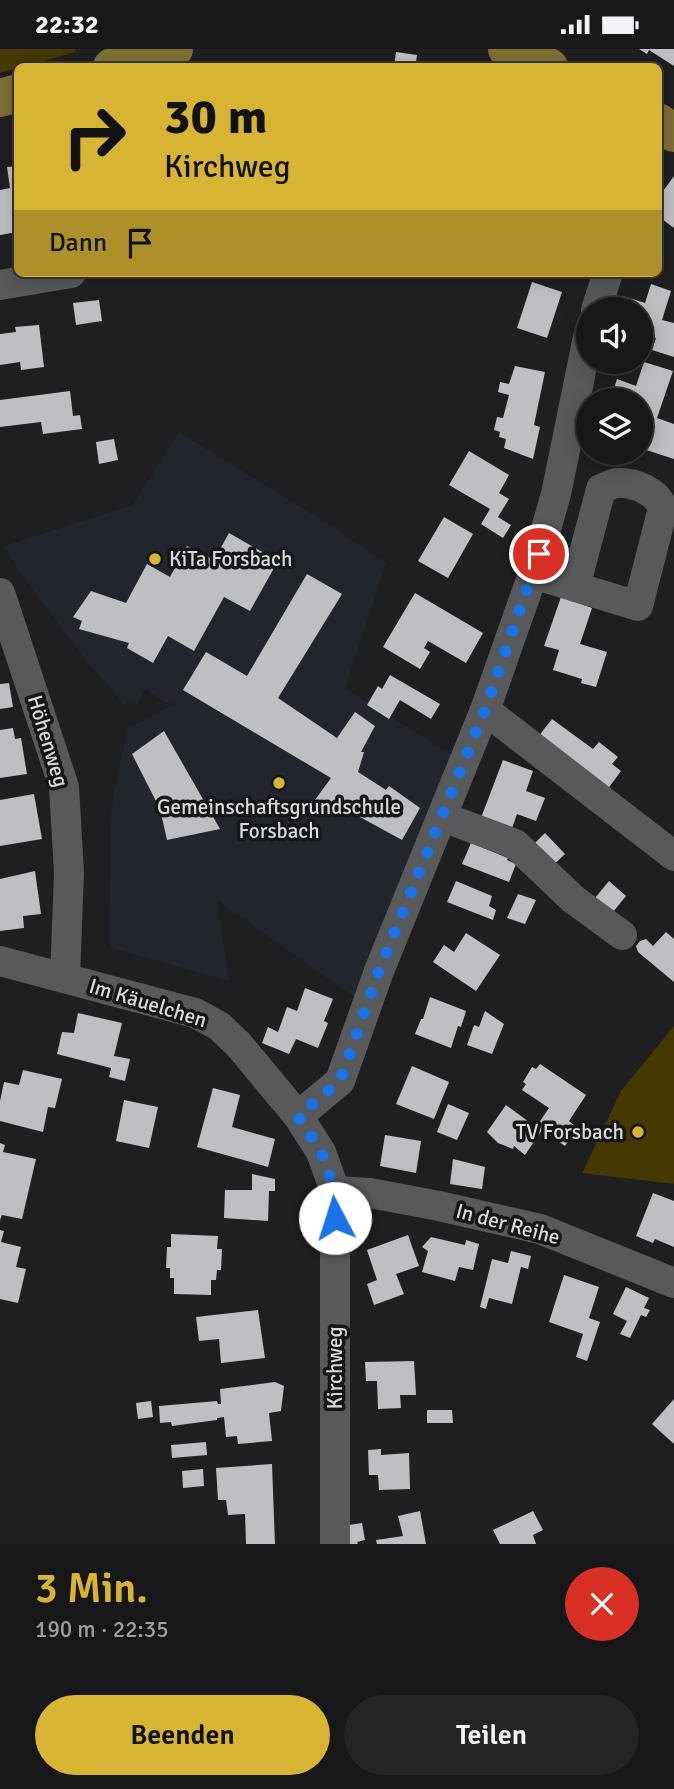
<!DOCTYPE html>
<html lang="de">
<meta charset="utf-8">
<style>
:root{--surface:#171719;--page:#242426;--text:#f1f3f6;--muted:#9e9fa2;--line:#363638;--accent:#d8b434}
body{margin:0;font-family:Signika,sans-serif;background:var(--page);color:var(--text);height:100vh;display:flex;flex-direction:column;font-size:26px;white-space:nowrap}
*{box-sizing:border-box;margin:0}
p{font-size:23px;color:var(--muted)}
.icon{flex:none;width:38px;height:38px;fill:none;stroke:currentColor;stroke-width:2;stroke-linecap:round;stroke-linejoin:round}
.map{position:relative;height:1495px;overflow:hidden}
.sheet{display:flex;flex-direction:column;background:var(--surface);flex:1}
.sheet>*{flex:none}
.banner{position:absolute;left:14px;top:14px;width:648px;height:214px;border-radius:10px;box-shadow:0 4px 18px #0003,0 0 0 2px var(--line);background:#d8b434;color:#111;overflow:hidden}
.tools{position:absolute;left:576px;top:248px;display:grid;gap:14px}
.tools a{display:grid;place-items:center;width:77px;height:77px;border-radius:50%;background:var(--surface);box-shadow:0 4px 18px #0003,0 0 0 2px var(--line);font-size:35px}
.pin{position:absolute;display:grid;place-items:center;width:60px;height:60px;color:#fff;margin:-30px;border:4px solid #fff;border-radius:50%;box-shadow:0 2px 7px #0007}
.me{position:absolute;width:77px;margin:-38px;rotate:355deg;stroke-linejoin:round;filter:drop-shadow(0 0 5px #0008)}
.turn{display:flex;align-items:center;gap:24px;height:147px;padding:0 35px;font-size:32px}
.turn .icon{width:91px;height:91px;stroke-width:2.5}
.turn b{display:block;font-size:49px;line-height:60px}
.then{display:flex;align-items:center;height:66px;padding:0 35px;background:#0003;gap:14px;font-size:26px}
.round{display:grid;place-items:center;flex:none;width:74px;height:74px;border-radius:37px;background:var(--page)}
.head{display:flex;align-items:center;justify-content:space-between;height:119px;padding:0 35px}
h1{font-size:42px;font-weight:600;line-height:52px;color:var(--accent)}
.cta{display:flex;gap:14px;margin-top:auto;padding:14px 35px}
.cta a{flex:1;height:80px;border-radius:42px;background:var(--accent);color:#111;font-size:28px;font-weight:600;line-height:80px;text-align:center}
.cta a+a{background:var(--page);color:var(--text)}
.status{display:flex;justify-content:space-between;align-items:center;height:49px;padding:0 35px;background:var(--surface);direction:ltr}
.status svg{height:19px;fill:currentColor}
.map>svg:first-child{display:block}
</style>
<div class="status"><b>22:32</b><svg viewBox="0 0 49 12"><path d="M0 12V9h3v3zM5 12V6h3v6zM10 12V3h3v9zM15 12V0h3v12zM26 1h20v11H26zM47 4h2v5h-2z"/></svg></div>
<div class="map">
<svg width="674" height="1495" viewBox="0 0 674 1495">
<rect width="100%" height="100%" fill="#1f1f21"/>
<polygon fill="#23252d" points="179,383 322,471 386,514 345,639 453,707 360,952 217,851 229,932 109,898 111,761 127,680 174,655 166,654 146,640 137,654 124,656 81,605 19,522 4,497 133,456"/>
<g fill="#463801">
<polygon points="0,0 75,0 76,3 0,24"/>
<polygon points="674,977 674,1135 582,1124 621,1042"/>
</g>
<g fill="#bebfc2">
<polygon points="639,0 674,0 674,17 649,1 647,5"/>
<polygon points="396,3 417,6 416,13 436,18 394,18"/>
<polygon points="18,117 18,183 0,186 0,141 10,139 7,118"/>
<polygon points="674,127 674,179 658,167 658,149"/>
<polygon points="532,233 562,243 547,289 517,279"/>
<polygon points="651,235 671,242 662,271 674,274 674,308 652,301 656,289 640,285 640,261 619,261 623,247 645,254"/>
<polygon points="99,251 102,272 76,276 73,254"/>
<polygon points="39,276 44,318 21,321 20,313 0,316 0,285 16,283 15,278"/>
<polygon points="644,313 673,322 657,369 674,375 674,410 640,399 640,352 616,352 611,349 617,330 636,337"/>
<polygon points="515,317 545,323 534,376 540,378 533,410 504,399 506,390 499,388 500,383 494,381 497,368 503,369 509,346 498,343 500,333 509,335"/>
<polygon points="70,342 73,367 80,366 82,380 43,385 41,373 0,378 0,351"/>
<polygon points="114,390 118,411 99,415 96,393"/>
<polygon points="469,402 509,426 499,444 509,450 498,468 511,476 503,489 481,475 490,460 449,436"/>
<polygon points="444,468 473,485 448,529 418,512"/>
<polygon points="229,484 278,512 250,562 224,548 194,602 168,587 153,614 127,599 129,594 79,580 82,572 73,568 91,542 126,554 147,515 170,528 187,497 214,511"/>
<polygon points="307,525 342,545 278,649 337,689 355,663 375,677 361,703 364,703 358,723 386,741 389,737 420,759 402,791 338,756 333,764 315,751 331,729 183,641 206,603 247,627"/>
<polygon points="415,544 483,584 466,614 428,592 424,599 430,603 420,620 383,598"/>
<polygon points="561,548 592,559 580,595 607,603 596,638 581,634 582,630 553,621 559,601 544,597"/>
<polygon points="390,626 440,655 431,670 400,651 389,670 367,656 378,637 382,640"/>
<polygon points="9,634 13,658 0,660 0,635"/>
<polygon points="552,670 593,700 599,693 618,708 612,715 621,722 604,745 534,693"/>
<polygon points="13,679 15,690 21,689 27,725 0,729 0,681"/>
<polygon points="164,682 220,780 167,791 160,760 132,705"/>
<polygon points="503,711 533,722 526,742 545,749 536,772 517,765 510,785 479,774"/>
<polygon points="34,745 42,790 0,797 0,751"/>
<polygon points="545,784 565,805 549,820 529,800"/>
<polygon points="471,794 508,809 507,811 516,815 509,833 462,815"/>
<polygon points="35,822 41,865 23,867 24,879 0,882 0,830"/>
<polygon points="456,832 492,847 489,857 496,861 493,871 447,853"/>
<polygon points="609,832 626,847 613,863 595,849"/>
<polygon points="518,845 536,851 525,875 507,869"/>
<polygon points="666,883 674,890 674,933 638,903 636,897 640,892 646,890 653,897"/>
<polygon points="466,884 500,906 476,942 433,913 444,896 454,903"/>
<polygon points="305,939 333,950 324,972 328,974 318,999 296,990 289,1005 262,994 268,978 278,983 287,958 297,962"/>
<polygon points="430,948 466,962 461,978 458,977 451,999 415,985 421,970 423,970"/>
<polygon points="485,962 504,975 492,1005 467,996 474,976 479,978"/>
<polygon points="78,964 122,974 114,1007 130,1010 125,1032 109,1028 111,1019 57,1005 62,983 74,984"/>
<polygon points="540,1015 586,1046 569,1072 577,1079 565,1097 542,1081 525,1106 514,1097 513,1100 498,1094 487,1083 506,1056 536,1078 549,1059 522,1041 526,1035 523,1033 532,1018 536,1020"/>
<polygon points="412,1017 449,1033 434,1070 396,1055"/>
<polygon points="23,1021 62,1030 55,1059 48,1058 43,1083 0,1072 0,1052 4,1033 19,1036"/>
<polygon points="213,1039 240,1046 232,1078 275,1090 268,1118 197,1098"/>
<polygon points="124,1051 158,1058 149,1099 116,1092"/>
<polygon points="448,1055 469,1064 457,1091 437,1083"/>
<polygon points="385,1086 421,1092 416,1124 380,1117"/>
<polygon points="0,1094 5,1096 3,1103 36,1110 22,1170 2,1166 0,1171"/>
<polygon points="453,1110 485,1118 482,1140 450,1135"/>
<polygon points="252,1125 275,1130 275,1142 269,1142 268,1172 224,1169 225,1141 252,1141"/>
<polygon points="653,1144 674,1152 674,1198 655,1190 653,1194 636,1187"/>
<polygon points="0,1181 4,1182 1,1193 21,1198 16,1218 26,1220 18,1254 0,1250"/>
<polygon points="171,1185 218,1187 217,1200 222,1200 221,1221 217,1221 216,1231 211,1231 211,1246 174,1245 174,1229 170,1229 170,1219 166,1219 167,1198 171,1198"/>
<polygon points="408,1186 419,1217 396,1225 404,1245 374,1256 367,1235 377,1231 367,1201"/>
<polygon points="431,1188 465,1196 466,1191 479,1195 473,1221 459,1218 455,1232 422,1223 428,1202 422,1198"/>
<polygon points="511,1202 531,1207 528,1220 521,1218 512,1255 489,1249 486,1260 480,1258 492,1210 508,1214"/>
<polygon points="564,1226 599,1238 589,1269 600,1273 587,1312 576,1308 583,1285 549,1273"/>
<polygon points="626,1238 649,1249 644,1259 650,1261 646,1268 641,1266 630,1289 620,1285 627,1272 613,1265"/>
<polygon points="258,1261 265,1309 221,1314 219,1290 199,1292 196,1268"/>
<polygon points="414,1312 416,1346 400,1346 401,1359 378,1360 377,1332 366,1332 365,1313"/>
<polygon points="275,1333 284,1337 281,1362 269,1364 272,1392 238,1395 237,1387 226,1388 224,1368 217,1369 217,1371 172,1377 171,1373 160,1374 159,1357 217,1352 218,1355 221,1355 220,1340"/>
<polygon points="674,1350 674,1395 652,1375"/>
<polygon points="151,1352 153,1368 138,1370 136,1354"/>
<polygon points="427,1361 452,1361 453,1374 427,1374"/>
<polygon points="206,1393 207,1406 172,1409 171,1396"/>
<polygon points="381,1400 381,1406 409,1404 410,1440 379,1441 378,1426 369,1426 368,1401"/>
<polygon points="272,1415 275,1495 246,1495 245,1465 228,1466 226,1451 218,1451 216,1419"/>
<polygon points="203,1420 204,1437 183,1439 182,1422"/>
<polygon points="420,1462 426,1495 377,1495 376,1491 403,1487 398,1467"/>
<polygon points="533,1462 543,1481 533,1486 536,1495 500,1495 493,1481"/>
<polygon points="362,1474 365,1491 357,1493 358,1495 343,1495 343,1477"/>
</g>
<g fill="none" stroke-linecap="round" stroke-linejoin="round">
<g stroke="#58595b" stroke-width="30">
<polyline points="0,236 71,224"/>
<polyline points="596,261 608,224"/>
<path d="M 533,525 L 638,557 L 663,459 C 657,443 635,433 618,434 C 612,434 607,438 601,440 L 575,538"/>
<polyline points="0,544 64,738 69,824 65,929"/>
<polyline points="485,661 674,807"/>
<polyline points="443,768 515,795 573,850 622,886"/>
<polyline points="0,912 195,964 219,977 238,995 298,1067 321,1103 335,1142 335,1495"/>
<polyline points="298,1067 340,1032 379,922 485,661 533,525 556,445 588,288"/>
<polyline points="335,1142 370,1144 439,1157 540,1180 674,1234"/>
</g>
<g stroke="#7f6f34" stroke-width="38">
<polyline points="507,0 526,6 549,18"/>
<polyline points="112,18 174,0"/>
<polyline points="0,49 18,44"/>
<polyline points="658,73 674,84"/>
</g>
</g>
<g fill="none" stroke-linecap="round" stroke-linejoin="round">
<polyline stroke="#1a73e8" stroke-width="12" stroke-dasharray="0 21.6" points="335,1169 335,1142 321,1103 298,1067 340,1032 379,922 485,661 539,505"/>
</g>
<g fill="#d8b434" stroke="#151618" stroke-width="2.5">
<circle cx="155" cy="510" r="7"/>
<circle cx="279" cy="734" r="7"/>
<circle cx="638" cy="1083" r="7"/>
</g>
<g text-anchor="middle" stroke-width="7" stroke-linejoin="round" paint-order="stroke">
<g font-size="21" fill="#d9d9db" stroke="#151618" text-anchor="start">
<text x="169" y="517">KiTa Forsbach</text>
<text x="279" y="765" text-anchor="middle">Gemeinschaftsgrundschule<tspan x="279" dy="24">Forsbach</tspan></text>
<text x="624" y="1090" text-anchor="end">TV Forsbach</text>
</g>
<g font-size="21" fill="#d9d9db" stroke="#151618">
<text transform="translate(48 692) rotate(73)" y="7">Höhenweg</text>
<text transform="translate(148 954) rotate(17)" y="7">Im Käuelchen</text>
<text transform="translate(508 1175) rotate(15)" y="7">In der Reihe</text>
<text transform="translate(335 1319) rotate(-90)" y="7">Kirchweg</text>
</g>
</g>
</svg>
<div class="tools">
<a><svg class="icon" aria-label="sound" viewBox="0 0 24 24"><path d="M4 9h4l5-4v14l-5-4H4zM17 9q2 3 0 6"/></svg></a>
<a><svg class="icon" aria-label="layers" viewBox="0 0 24 24"><path d="M12 4l9 5-9 5-9-5zM3 14l9 5 9-5"/></svg></a>
</div>
<div class="pin" style="left:539px;top:505px;background:#d93025"><svg class="icon" aria-label="arrive" viewBox="0 0 24 24"><path d="M6 21V4h12l-3 4 3 4H6"/></svg></div>
<svg class="me" style="left:335px;top:1169px" viewBox="-20 -20 40 40"><circle r="19" fill="#fff"/><path d="M0-13L10 11 0 6-10 11z" fill="#1a73e8"/></svg>
<div class="banner">
<div class="turn"><svg class="icon" aria-label="right" viewBox="0 0 24 24"><path d="M7 20v-9h11M14 6l5 5-5 5"/></svg><div><b>30 m</b>Kirchweg</div></div>
<div class="then">Dann<svg class="icon" aria-label="arrive" viewBox="0 0 24 24"><path d="M6 21V4h12l-3 4 3 4H6"/></svg></div>
</div>
</div>
<section class="sheet">
<div class="head"><div><h1>3 Min.</h1><p>190 m · 22:35</p></div><a class="round" style="background:#d93025;color:#fff"><svg class="icon" aria-label="close" viewBox="0 0 24 24"><path d="M6 6l12 12M18 6L6 18"/></svg></a></div>
<div class="cta"><a>Beenden</a><a>Teilen</a></div>
</section>
